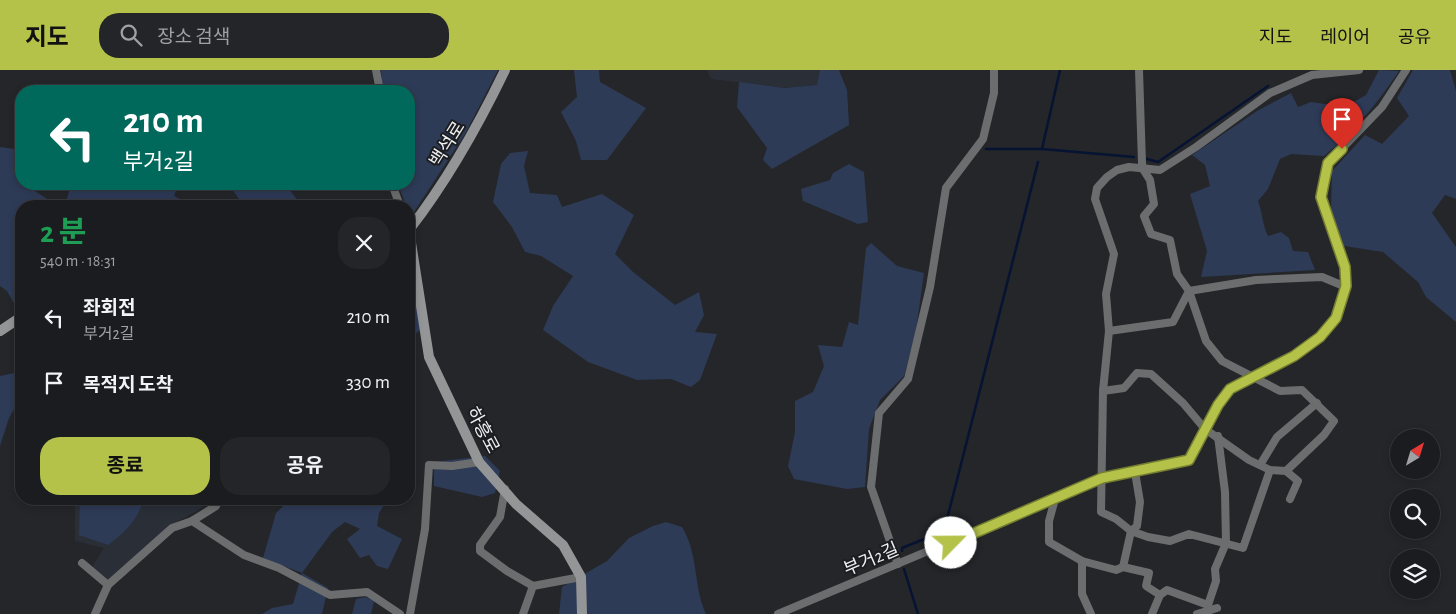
<!DOCTYPE html>
<html lang="ko">
<meta charset="utf-8">
<style>
:root{--surface:#1b1c1f;--page:#242528;--text:#f1f3f6;--muted:#a0a1a4;--line:#393a3d;--accent:#b4c24a}
body{margin:0;font-family:"Alegreya Sans","Noto Sans KR",sans-serif;background:var(--page);color:var(--text);height:100vh;display:flex;flex-direction:column;font-size:19px;white-space:nowrap}
*{box-sizing:border-box;margin:0}
p{font-size:16px;color:var(--muted)}
.icon{flex:none;width:28px;height:28px;fill:none;stroke:currentColor;stroke-width:2;stroke-linecap:round;stroke-linejoin:round}
.map{position:relative;flex:1;overflow:hidden}
.panel{position:absolute;left:15px;top:130px;width:400px;height:305px;display:flex;flex-direction:column;background:var(--surface);border-radius:20px;box-shadow:0 2px 8px #0003,0 0 0 1px var(--line)}
.panel>*{flex:none}
.guide{position:absolute;left:15px;top:15px;width:400px;height:105px;border-radius:20px;box-shadow:0 2px 8px #0003,0 0 0 1px var(--line);background:#00695c;color:#fff;overflow:hidden}
.needle{width:32px;rotate:38deg}
.buttons{position:absolute;left:1390px;top:359px;display:grid;gap:10px}
.buttons a{display:grid;place-items:center;width:50px;height:50px;border-radius:50%;background:var(--surface);box-shadow:0 2px 8px #0003,0 0 0 1px var(--line);font-size:25px}
.pin{position:absolute;display:grid;place-items:center;width:42px;height:42px;color:#fff;margin:-51px -21px;border-radius:50% 50% 50% 0;rotate:-45deg;box-shadow:0 0 5px #0007}
.pin .icon{rotate:45deg}
.me{position:absolute;width:55px;margin:-28px;rotate:67deg;stroke-linejoin:round;filter:drop-shadow(0 0 4px #0008)}
.turn{display:flex;align-items:center;gap:18px;height:105px;padding:0 25px;font-size:22px}
.turn .icon{width:65px;height:65px;stroke-width:2.5}
.turn b{display:block;font-size:35px;line-height:42px}
.round{display:grid;place-items:center;flex:none;width:52px;height:52px;border-radius:20px;background:var(--page)}
.headline{display:flex;align-items:center;justify-content:space-between;height:85px;padding:0 25px}
h1{font-size:30px;font-weight:700;line-height:38px;color:#1e9e55}
.primary-button{display:flex;gap:10px;margin-top:auto;padding:10px 25px}
.primary-button a{flex:1;height:58px;border-radius:20px;background:var(--accent);color:#111;font-size:20px;font-weight:700;line-height:58px;text-align:center}
.primary-button a+a{background:var(--page);color:var(--text)}
ul{padding:0;list-style:none}
li{display:flex;align-items:center;gap:15px;height:65px;padding:0 25px}
li div{flex:1}
li b{display:block;font-size:19px}
li em{font-style:normal}
header{display:flex;align-items:center;gap:30px;box-sizing:border-box;height:70px;padding:0 25px;background:var(--accent);color:#111}
header strong{font-size:24px}
nav{display:flex;gap:28px;margin-inline-start:auto;font-size:18px}
.search{width:350px;height:45px;background:var(--page);display:flex;align-items:center;gap:12px;box-sizing:border-box;padding:0 18px;border-radius:20px;color:var(--muted);font-size:19px}
.map>svg:first-child{display:block}
</style>
<header>
<strong>지도</strong>
<div class="search"><svg class="icon" aria-label="search" viewBox="0 0 24 24"><circle cx="10" cy="10" r="6"/><path d="M15 15l6 6"/></svg>장소 검색</div>
<nav><a>지도</a><a>레이어</a><a>공유</a></nav>
</header>
<div class="map">
<svg width="1456" height="544" viewBox="0 0 1456 544">
<rect width="100%" height="100%" fill="#242629"/>
<g fill="#2a2e37">
<polygon points="707,0 820,0 817,15 784,18 711,9"/>
<polygon points="24,429 212,429 197,441 176,452 109,510 92,497 104,478 75,471 75,431"/>
</g>
<g fill="#2e3b57">
<polygon points="381,0 498,0 465,64 410,148 409,136 406,136 398,114 409,114 409,21 383,21"/>
<polygon points="574,0 599,0 600,12 646,38 607,90 581,90 576,71 561,42 577,27"/>
<polygon points="820,0 839,0 847,20 849,55 772,99 763,90 767,78 737,37 739,12 784,18 817,15"/>
<path d="M 1379,0 L 1399,1 C 1378,33 1353,62 1324,86 L 1291,84 L 1280,89 L 1268,119 L 1258,131 C 1263,144 1262,154 1268,166 L 1281,162 L 1289,168 L 1293,181 L 1308,182 L 1315,200 L 1201,207 L 1207,181 L 1190,124 L 1210,116 L 1205,95 L 1192,85 L 1257,41 L 1291,23 L 1298,37 L 1311,32 L 1345,37 L 1366,25 Z"/>
<polygon points="1413,0 1450,0 1456,21 1456,129 1445,125 1432,143 1456,177 1456,252 1426,227 1418,212 1383,182 1344,176 1331,140 1332,101 1365,65 1382,74 1409,46 1397,28"/>
<polygon points="0,77 21,80 21,114 30,114 33,120 46,128 46,136 21,136 21,238 18,240 7,221 0,216"/>
<polygon points="528,81 524,96 530,123 557,125 562,137 602,124 634,145 615,184 633,202 675,235 699,222 704,245 695,262 717,264 700,310 691,317 671,309 637,310 588,292 543,260 553,236 573,206 541,186 525,182 512,157 493,132 501,94 510,83"/>
<polygon points="849,94 864,102 868,152 858,154 803,131 801,119 830,110 833,103"/>
<polygon points="71,114 174,114 178,115 174,126 193,136 65,136"/>
<polygon points="231,114 290,114 289,119 298,131 296,135 298,136 244,136 229,115"/>
<polygon points="871,173 897,196 924,203 916,260 904,306 880,330 869,359 865,417 847,419 794,409 788,396 795,362 795,331 813,322 824,296 818,275 842,277 849,252 858,255 866,178"/>
<polygon points="409,193 420,260 409,270"/>
<polygon points="19,302 21,327 9,348 0,376 0,306"/>
<polygon points="485,386 500,401 495,423 482,427 434,416 434,392"/>
<path d="M 80,429 L 144,429 C 137,451 126,461 108,475 L 79,465 Z"/>
<polygon points="291,429 388,429 379,443 377,456 402,469 388,499 377,496 369,485 360,488 347,469 360,459 345,452 332,462 302,503 328,518 322,544 262,544 272,538 293,534 302,503 263,488 276,443"/>
<path d="M 666,452 L 682,457 C 699,485 693,516 706,544 L 559,544 L 562,517 L 607,491 L 629,468 L 653,456 Z"/>
<polygon points="366,527 374,531 371,544 352,544 356,529"/>
</g>
<g fill="none" stroke-linecap="round" stroke-linejoin="round">
<g stroke="#071333" stroke-width="2.5">
<polyline points="986,79 1042,79 1134,87"/>
<polyline points="1042,79 1060,0"/>
<polyline points="1147,89 1158,92 1268,16"/>
<polyline points="902,481 902,478 944,461 1038,92"/>
<polyline points="904,499 918,544"/>
</g>
<g stroke="#6c6d6e" stroke-width="8">
<polyline points="376,0 380,21"/>
<polyline points="392,114 400,136"/>
<polyline points="1109,261 1173,252 1189,221 1177,204 1170,170 1151,164 1144,146 1154,134 1150,110 1143,99 1142,93 1139,0"/>
<polyline points="1103,321 1124,318 1137,303 1151,304 1183,333 1205,359 1249,390 1270,400 1286,401 1298,411 1290,429"/>
<polyline points="1260,395 1277,367 1317,333"/>
<polyline points="1270,400 1243,478 1189,464 1170,471 1148,467 1131,461 1116,449 1101,442 1103,321 1109,261 1106,224 1114,184 1095,129 1097,118 1107,107 1117,100 1129,97 1160,100 1196,77 1270,23 1312,5 1359,0"/>
<polyline points="1286,401 1324,365 1334,351 1302,320 1280,321 1222,291 1206,271 1189,221 1256,210 1322,207 1346,217"/>
<polyline points="505,419 500,447 480,475 480,481 507,501 533,516"/>
<polyline points="1055,429 1049,451 1049,472 1082,491 1082,524 1091,544"/>
<polyline points="192,451 244,485 279,498 330,525 367,522 400,544"/>
<polyline points="1082,491 1116,500 1123,497 1149,503 1146,516 1160,525"/>
<polyline points="82,493 108,515"/>
<polyline points="898,494 871,417 879,343 908,309 930,217 946,118 983,69 994,23 994,0"/>
<polyline points="1123,497 1131,461 1137,456 1140,432 1135,402"/>
<polyline points="1210,540 1208,535 1216,511 1215,499 1226,473 1225,422 1218,366"/>
<polyline points="95,544 108,515 172,458 192,451 216,436 219,429"/>
<polyline points="410,544 425,459 429,395 452,396 479,392"/>
<polyline points="523,544 533,516 581,507"/>
<polyline points="778,544 1102,408 1189,390 1218,335 1230,319 1293,286 1319,267 1336,248 1346,217 1345,197 1321,127 1328,93 1382,37 1406,0"/>
<polyline points="1152,544 1160,525 1167,520 1208,535"/>
<polyline points="1197,544 1217,538"/>
</g>
<g stroke="#939597" stroke-width="10">
<polyline points="409,160 429,287 479,392 516,434 563,475 581,507 582,544"/>
<path d="M 409,160 C 447,111 478,56 505,0"/>
<polyline points="0,261 21,247"/>
</g>
</g>
<g fill="none" stroke-linecap="round" stroke-linejoin="round">
<defs>
<polyline id="route" points="951,473 1102,408 1189,390 1218,335 1230,319 1294,286 1320,267 1336,248 1346,216 1345,197 1321,127 1328,93 1342,79"/>
</defs>
<use href="#route" stroke="#757e30" stroke-width="12"/>
<use href="#route" stroke="#b4c24a" stroke-width="9"/>
</g>
<g text-anchor="middle" stroke-width="4" stroke-linejoin="round" paint-order="stroke">
<g font-size="18" fill="#eeeff1" stroke="#1b1d20">
<text transform="translate(447 74) rotate(-58)" y="6">백석로</text>
<text transform="translate(483 360) rotate(62)" y="6">하흥로</text>
<text transform="translate(871 489) rotate(-23)" y="6">부거2길</text>
</g>
</g>
</svg>
<div class="buttons">
<a><svg class="needle" viewBox="-14 -14 28 28"><path d="M0-13l5 13h-10z" fill="#e53935"/><path d="M0 13l5-13h-10z" fill="#a0a1a4"/></svg></a>
<a><svg class="icon" aria-label="search" viewBox="0 0 24 24"><circle cx="10" cy="10" r="6"/><path d="M15 15l6 6"/></svg></a>
<a><svg class="icon" aria-label="layers" viewBox="0 0 24 24"><path d="M12 4l9 5-9 5-9-5zM3 14l9 5 9-5"/></svg></a>
</div>
<div class="pin" style="left:1342px;top:79px;background:#d93025"><svg class="icon" aria-label="arrive" viewBox="0 0 24 24"><path d="M6 21V4h12l-3 4 3 4H6"/></svg></div>
<svg class="me" style="left:951px;top:473px" viewBox="-20 -20 40 40"><circle r="19" fill="#fff"/><path d="M0-13L10 11 0 6-10 11z" fill="#b4c24a"/></svg>
<div class="guide">
<div class="turn"><svg class="icon" aria-label="left" viewBox="0 0 24 24"><path d="M17 20v-9H6M10 6l-5 5 5 5"/></svg><div><b>210 m</b>부거2길</div></div>
</div>
<section class="panel">
<div class="headline"><div><h1>2 분</h1><p>540 m · 18:31</p></div><a class="round"><svg class="icon" aria-label="close" viewBox="0 0 24 24"><path d="M6 6l12 12M18 6L6 18"/></svg></a></div>
<ul>
<li><svg class="icon" aria-label="left" viewBox="0 0 24 24"><path d="M17 20v-9H6M10 6l-5 5 5 5"/></svg><div><b>좌회전</b><p>부거2길</p></div><em>210 m</em></li>
<li><svg class="icon" aria-label="arrive" viewBox="0 0 24 24"><path d="M6 21V4h12l-3 4 3 4H6"/></svg><div><b>목적지 도착</b></div><em>330 m</em></li>
</ul>
<div class="primary-button"><a>종료</a><a>공유</a></div>
</section>
</div>
